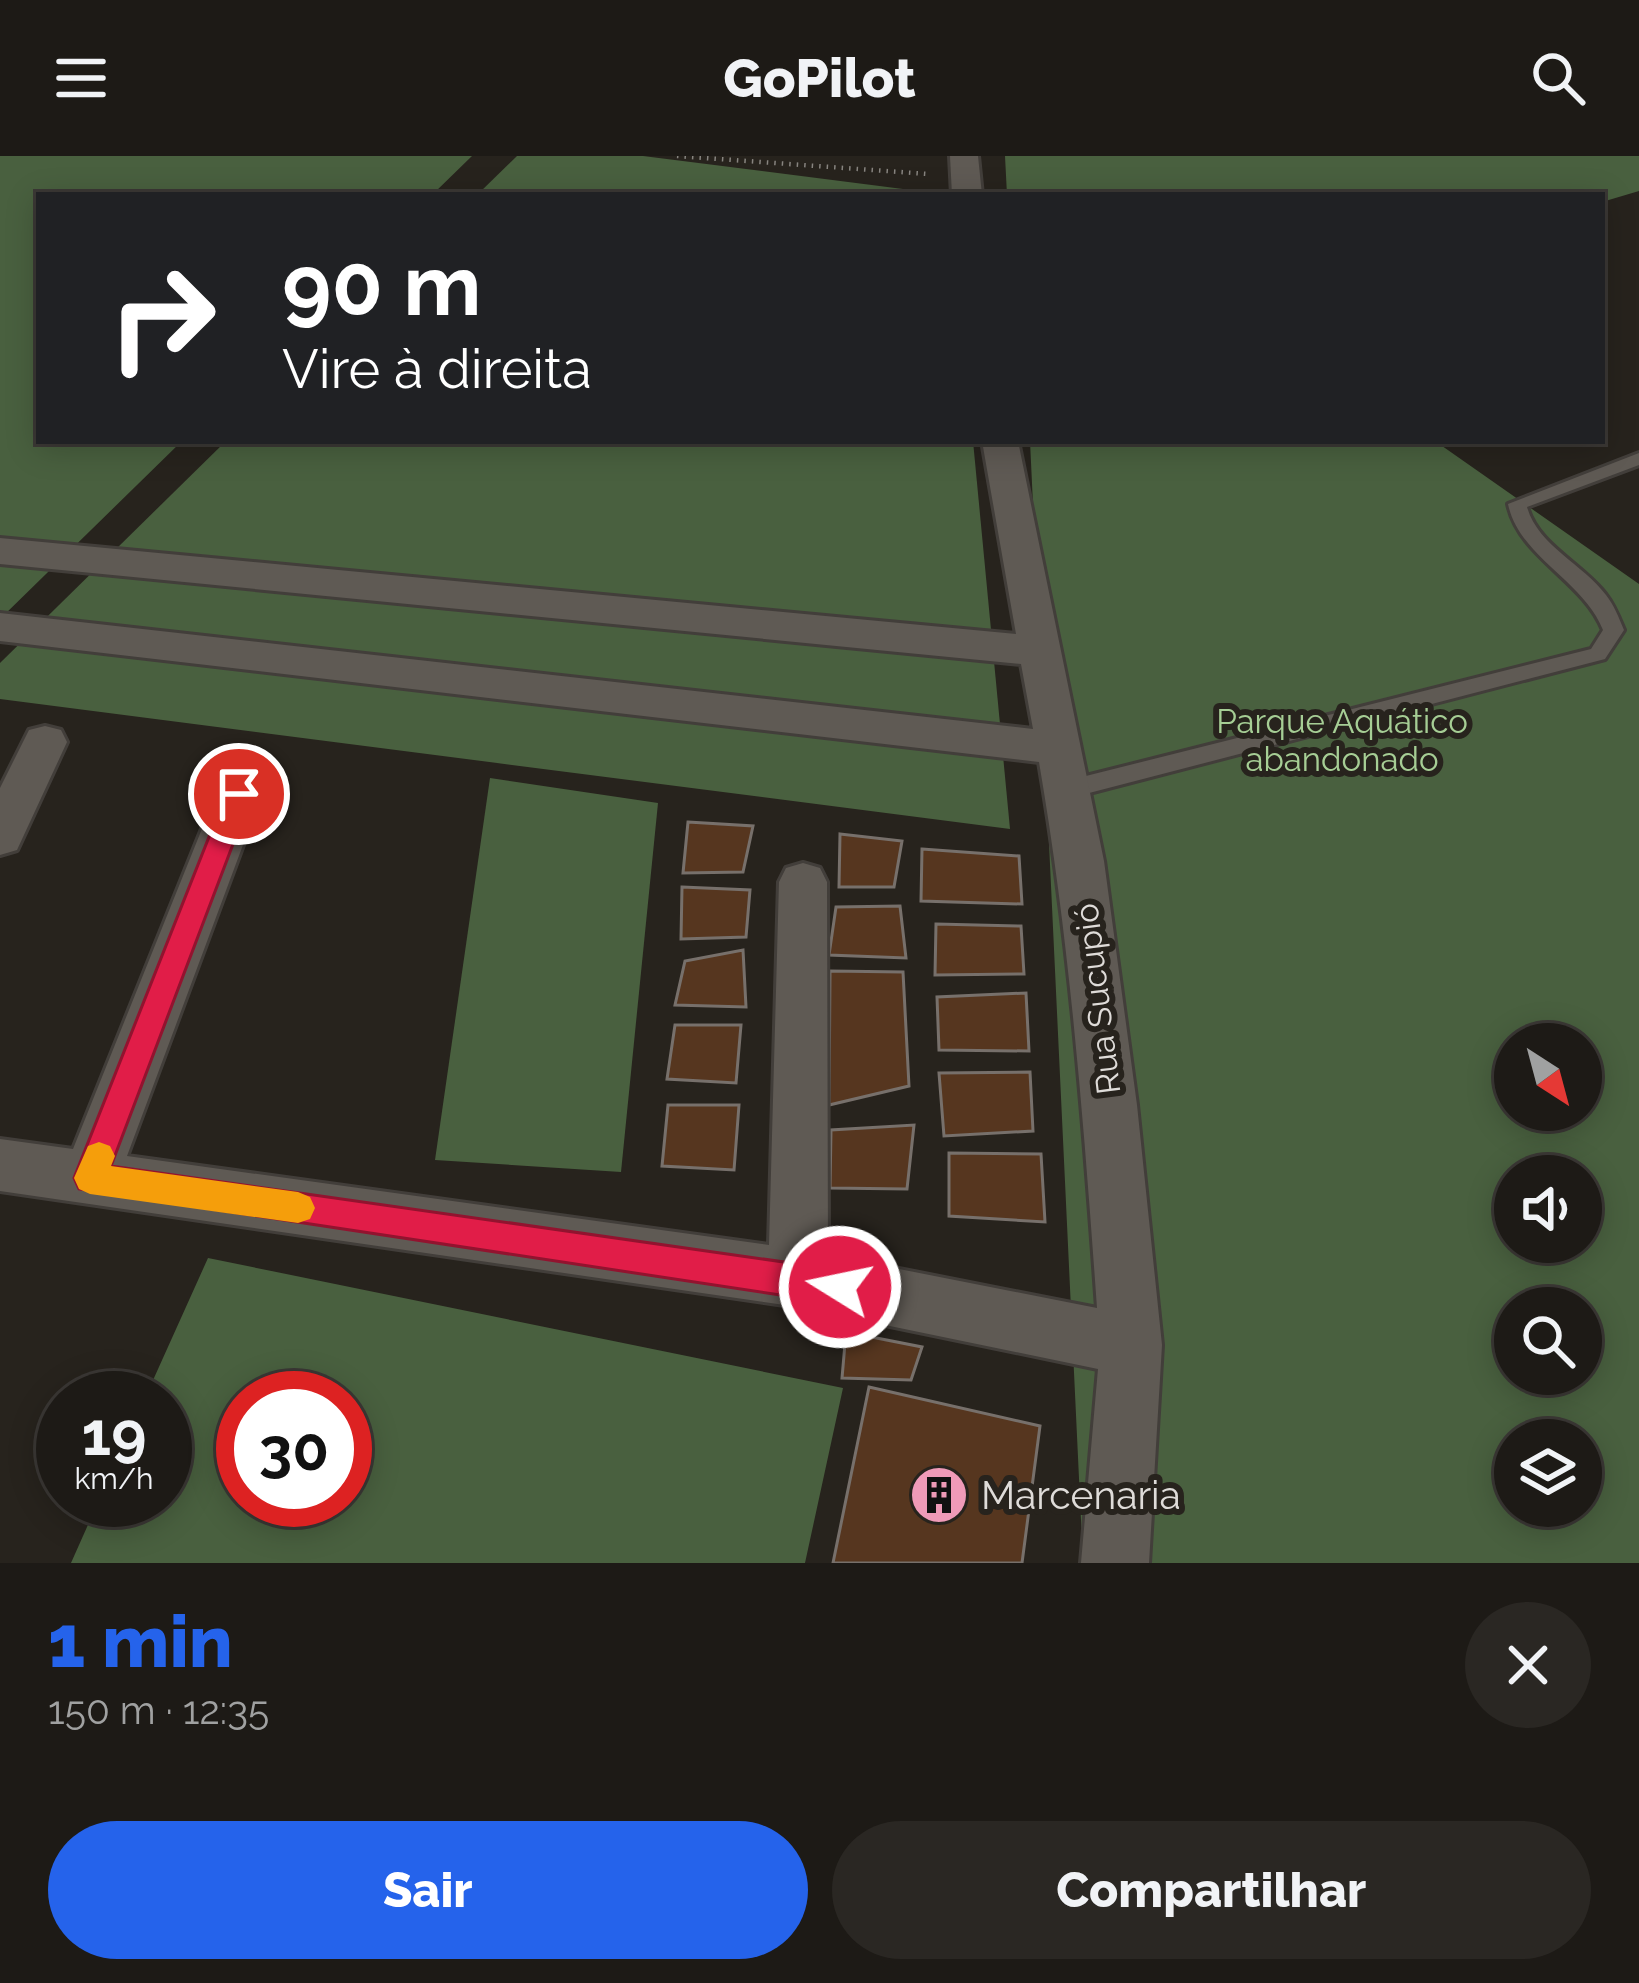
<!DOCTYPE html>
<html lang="pt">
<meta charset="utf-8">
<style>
:root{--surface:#1d1a16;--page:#2a2723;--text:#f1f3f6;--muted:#a0a1a1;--line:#3b3835;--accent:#2563eb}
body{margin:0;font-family:Raleway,sans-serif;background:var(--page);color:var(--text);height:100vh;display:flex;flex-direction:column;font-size:45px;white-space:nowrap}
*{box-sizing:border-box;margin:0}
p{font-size:39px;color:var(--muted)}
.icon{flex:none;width:66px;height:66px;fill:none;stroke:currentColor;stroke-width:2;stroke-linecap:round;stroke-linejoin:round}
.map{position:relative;height:1407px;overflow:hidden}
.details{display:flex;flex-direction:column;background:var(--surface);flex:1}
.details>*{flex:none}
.top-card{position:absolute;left:36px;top:36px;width:1569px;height:252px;border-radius:0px;box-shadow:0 6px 30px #0003,0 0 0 3px var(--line);background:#202124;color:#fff;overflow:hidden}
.needle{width:78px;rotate:144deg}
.tools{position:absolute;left:1494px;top:867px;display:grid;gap:24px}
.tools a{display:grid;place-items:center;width:108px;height:108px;border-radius:50%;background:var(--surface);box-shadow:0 6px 30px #0003,0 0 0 3px var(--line);font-size:60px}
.speed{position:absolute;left:36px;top:1215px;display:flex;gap:24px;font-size:60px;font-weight:700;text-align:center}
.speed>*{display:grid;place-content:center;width:156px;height:156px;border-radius:50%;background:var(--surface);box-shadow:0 6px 30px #0003,0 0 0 3px var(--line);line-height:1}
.speed small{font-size:30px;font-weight:400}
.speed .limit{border:18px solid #d22;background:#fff;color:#111}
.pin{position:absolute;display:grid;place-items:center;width:102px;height:102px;color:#fff;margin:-51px;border:6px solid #fff;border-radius:50%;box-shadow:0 3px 12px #0007}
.me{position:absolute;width:132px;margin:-66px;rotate:280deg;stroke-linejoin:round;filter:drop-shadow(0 0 9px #0008)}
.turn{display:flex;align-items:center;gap:42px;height:252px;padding:0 48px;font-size:54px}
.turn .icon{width:156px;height:156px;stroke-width:2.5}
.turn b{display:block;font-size:84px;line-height:102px}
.round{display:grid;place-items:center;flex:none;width:126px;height:126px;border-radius:63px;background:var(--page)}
.headline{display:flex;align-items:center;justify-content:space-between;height:204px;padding:0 48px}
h1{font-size:72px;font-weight:800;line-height:90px;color:var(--accent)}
.action{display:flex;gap:24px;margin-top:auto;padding:24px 48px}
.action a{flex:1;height:138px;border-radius:72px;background:var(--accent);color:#fff;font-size:48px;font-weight:800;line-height:138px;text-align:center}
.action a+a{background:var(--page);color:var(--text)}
header{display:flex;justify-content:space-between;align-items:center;height:156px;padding:0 48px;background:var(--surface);font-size:54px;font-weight:800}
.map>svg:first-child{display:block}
</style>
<header><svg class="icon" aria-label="menu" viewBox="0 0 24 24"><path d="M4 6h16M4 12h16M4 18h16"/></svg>GoPilot<svg class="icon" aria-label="search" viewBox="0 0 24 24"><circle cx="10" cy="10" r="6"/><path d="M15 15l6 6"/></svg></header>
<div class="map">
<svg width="1639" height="1407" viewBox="0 0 1639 1407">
<rect width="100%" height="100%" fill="#27231d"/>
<g fill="#49603f" fill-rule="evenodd">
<polygon points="0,0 472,0 432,39 39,39 39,285 182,285 0,463"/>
<polygon points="517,0 643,0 950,39 477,39"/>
<polygon points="1005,0 1639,0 1639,35 1602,46 1602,39 1007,39"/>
<polygon points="226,285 973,285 1010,673 0,543 0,507"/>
<path d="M 1030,285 L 1435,285 L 1639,428 L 1639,1407 L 1083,1407 ZM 1515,888 L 1581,888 L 1581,954 L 1515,954 ZM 1515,1020 L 1581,1020 L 1581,1086 L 1515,1086 ZM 1515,1152 L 1581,1152 L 1581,1218 L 1515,1218 ZM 1515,1284 L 1581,1284 L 1581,1350 L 1515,1350 Z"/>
<polygon points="490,622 658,647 621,1016 435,1004"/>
<path d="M 208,1102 L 843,1232 L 805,1407 L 71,1407 L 99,1344 L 165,1344 L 165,1242 L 145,1242 ZM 345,1242 L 345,1344 L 243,1344 L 243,1242 Z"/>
</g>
<g fill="#56361f" stroke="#77706b" stroke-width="3">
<polygon points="688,666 753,670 743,716 683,717"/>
<polygon points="840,678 902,685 894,731 839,731"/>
<polygon points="922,693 1019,700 1022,748 921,745"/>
<polygon points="682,731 750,734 746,781 681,783"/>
<polygon points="900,750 906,802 829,799 836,751"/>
<polygon points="936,768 1021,770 1024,818 935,819"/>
<polygon points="743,794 746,851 675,849 685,805"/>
<polygon points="830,815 903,816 909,930 829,949"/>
<polygon points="1026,837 1029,895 939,894 937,841"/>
<polygon points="675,869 741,869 736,927 667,923"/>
<polygon points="1030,916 1033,975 944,980 939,917"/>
<polygon points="668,949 739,949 734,1014 662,1010"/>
<polygon points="914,969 907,1033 830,1032 831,974"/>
<polygon points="949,997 1041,998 1045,1066 949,1060"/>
<polygon points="846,1176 922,1191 911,1224 842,1222"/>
<polygon points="869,1231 1040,1270 1022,1407 833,1407"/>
</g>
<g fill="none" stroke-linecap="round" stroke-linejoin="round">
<defs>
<path id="service" d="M 1639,297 L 1639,309 L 1527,351 C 1538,390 1583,408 1606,439 C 1614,449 1619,462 1624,474 L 1605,503 L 1066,643 L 1058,640 L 1054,634 L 1066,625 L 1591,493 L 1603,474 C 1583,424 1519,401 1508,348 Z"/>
<g id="minor">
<polygon points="950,0 978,0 982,39 952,39"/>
<path d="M 982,285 L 1018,285 L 1104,705 L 1137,949 L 1162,1189 L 1149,1407 L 1081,1407 L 1098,1213 L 798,1151 L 0,1035 L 0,983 L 73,993 L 216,638 L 223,626 L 239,621 L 255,626 L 262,638 L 127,1000 L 769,1089 L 779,726 L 786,712 L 803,707 L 820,712 L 827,726 L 828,1099 L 1097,1152 C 1084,969 1070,787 1039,606 L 0,485 L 0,457 L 1033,573 L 1021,508 L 0,408 L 0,382 L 1016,478 Z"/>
<polygon points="45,570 61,574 67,586 17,694 0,699 0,632 29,574"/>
</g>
</defs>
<use href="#service" stroke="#423e3a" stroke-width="6"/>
<use href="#minor" stroke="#423e3a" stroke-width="6"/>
<polyline stroke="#888580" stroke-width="4.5" stroke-dasharray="1.5 6" stroke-linecap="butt" points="677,0 928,18"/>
<use href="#service" fill="#5f5a54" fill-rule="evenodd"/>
<use href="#minor" fill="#5f5a54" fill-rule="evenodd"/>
</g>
<polygon fill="#e11d48" stroke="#92132f" stroke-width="3" points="239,628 252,638 111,1010 840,1114 852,1119 857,1131 852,1143 840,1148 79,1033 74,1022 226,638"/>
<polygon fill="#f59e0b" points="99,986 110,990 115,1000 111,1010 298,1036 310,1041 315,1052 310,1063 298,1067 90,1038 79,1033 74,1022 88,990"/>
<defs>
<symbol id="building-disc" viewBox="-11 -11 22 22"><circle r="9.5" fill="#ef9ab8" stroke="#27231d"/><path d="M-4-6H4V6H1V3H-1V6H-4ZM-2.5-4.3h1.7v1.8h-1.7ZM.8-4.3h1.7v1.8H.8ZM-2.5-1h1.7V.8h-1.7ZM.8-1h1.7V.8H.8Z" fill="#111"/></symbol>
</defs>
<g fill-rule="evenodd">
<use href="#building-disc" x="906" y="1306" width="66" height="66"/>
</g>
<g text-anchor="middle" stroke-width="12" stroke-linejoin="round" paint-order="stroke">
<g font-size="33" fill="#a6ce95" stroke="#27231d">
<text x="1342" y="577">Parque Aquático<tspan x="1342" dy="38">abandonado</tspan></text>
</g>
<g font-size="33" fill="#dfdcd9" stroke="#27231d">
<text transform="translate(1097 843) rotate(-97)" y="12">Rua Sucupió</text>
</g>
<g font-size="39" fill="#dfdcd9" stroke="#27231d" text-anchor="start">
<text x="981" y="1353">Marcenaria</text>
</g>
</g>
</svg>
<div class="tools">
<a><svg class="needle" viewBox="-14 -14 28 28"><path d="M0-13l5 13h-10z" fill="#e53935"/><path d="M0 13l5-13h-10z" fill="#a0a1a1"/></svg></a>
<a><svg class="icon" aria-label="sound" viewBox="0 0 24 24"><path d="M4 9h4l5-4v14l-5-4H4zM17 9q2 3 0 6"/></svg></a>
<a><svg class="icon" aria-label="search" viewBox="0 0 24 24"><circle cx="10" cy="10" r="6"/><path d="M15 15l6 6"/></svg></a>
<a><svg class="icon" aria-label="layers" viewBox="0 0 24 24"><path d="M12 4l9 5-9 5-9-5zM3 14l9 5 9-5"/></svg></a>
</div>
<div class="speed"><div>19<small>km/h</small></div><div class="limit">30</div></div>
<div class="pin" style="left:239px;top:638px;background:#d93025"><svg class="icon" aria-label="arrive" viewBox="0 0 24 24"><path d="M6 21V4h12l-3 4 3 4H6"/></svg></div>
<svg class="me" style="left:840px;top:1131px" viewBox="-20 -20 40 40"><circle r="17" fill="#e11d48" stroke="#fff" stroke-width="3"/><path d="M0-11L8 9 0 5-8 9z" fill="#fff"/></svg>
<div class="top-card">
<div class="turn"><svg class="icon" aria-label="right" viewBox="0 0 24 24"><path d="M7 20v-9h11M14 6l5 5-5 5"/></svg><div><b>90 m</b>Vire à direita</div></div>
</div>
</div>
<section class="details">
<div class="headline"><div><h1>1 min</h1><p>150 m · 12:35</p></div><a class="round"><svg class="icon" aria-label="close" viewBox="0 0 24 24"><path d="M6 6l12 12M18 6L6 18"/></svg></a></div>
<div class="action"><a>Sair</a><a>Compartilhar</a></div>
</section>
